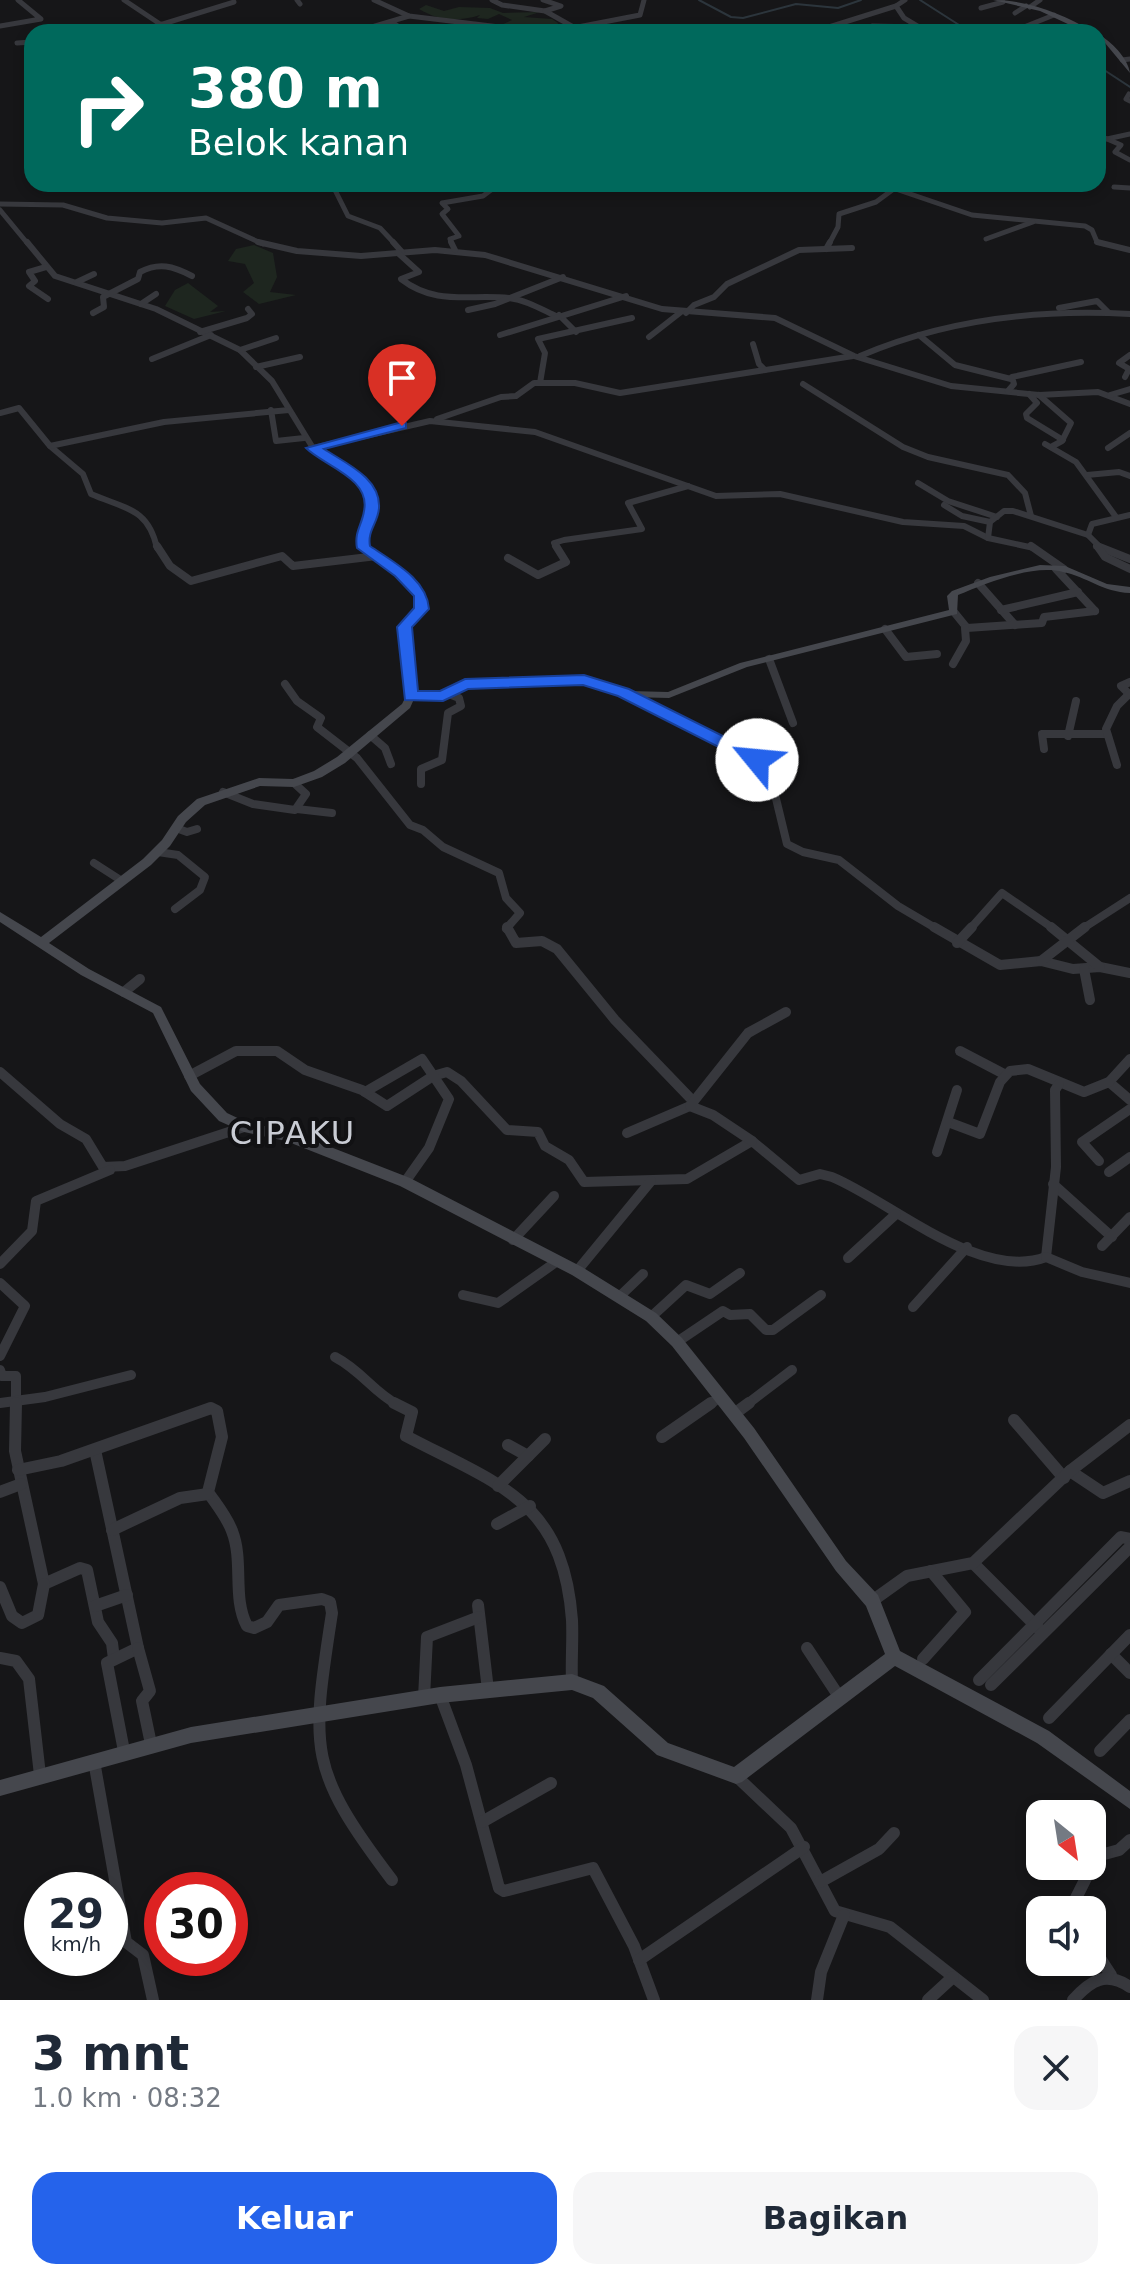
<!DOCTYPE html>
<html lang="id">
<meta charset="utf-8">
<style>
:root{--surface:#fff;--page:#f6f6f7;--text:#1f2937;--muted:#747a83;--accent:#2563eb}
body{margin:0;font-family:"DejaVu Sans",sans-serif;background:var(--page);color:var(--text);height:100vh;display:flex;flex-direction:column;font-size:30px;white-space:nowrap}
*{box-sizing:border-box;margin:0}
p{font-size:26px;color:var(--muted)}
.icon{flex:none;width:44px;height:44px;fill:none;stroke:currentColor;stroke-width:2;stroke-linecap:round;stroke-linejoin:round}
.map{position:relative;height:2000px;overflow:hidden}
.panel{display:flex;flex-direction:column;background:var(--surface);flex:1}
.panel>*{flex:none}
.top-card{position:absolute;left:24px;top:24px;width:1082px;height:168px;border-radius:24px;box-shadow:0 4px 12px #0003;background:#00695c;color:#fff;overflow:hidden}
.needle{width:52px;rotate:150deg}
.controls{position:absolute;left:1026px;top:1800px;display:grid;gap:16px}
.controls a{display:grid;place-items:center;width:80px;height:80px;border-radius:16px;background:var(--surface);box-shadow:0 4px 12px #0003;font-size:40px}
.speed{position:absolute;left:24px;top:1872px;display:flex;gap:16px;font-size:40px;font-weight:700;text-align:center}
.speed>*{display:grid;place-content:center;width:104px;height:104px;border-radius:50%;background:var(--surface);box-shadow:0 4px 12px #0003;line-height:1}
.speed small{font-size:20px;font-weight:400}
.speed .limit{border:12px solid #d22;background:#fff;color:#111}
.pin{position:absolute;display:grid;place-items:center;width:68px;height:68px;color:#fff;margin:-82px -34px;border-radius:50% 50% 50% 0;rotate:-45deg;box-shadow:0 0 8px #0007}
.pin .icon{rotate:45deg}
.me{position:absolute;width:88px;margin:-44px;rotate:298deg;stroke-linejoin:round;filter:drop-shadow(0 0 6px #0008)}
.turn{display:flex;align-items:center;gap:28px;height:168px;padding:0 32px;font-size:36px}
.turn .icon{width:104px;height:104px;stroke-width:2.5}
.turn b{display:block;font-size:56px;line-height:68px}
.round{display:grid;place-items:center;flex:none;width:84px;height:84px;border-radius:24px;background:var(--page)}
.head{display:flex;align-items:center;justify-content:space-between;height:136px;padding:0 32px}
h1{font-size:48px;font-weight:700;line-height:60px}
.button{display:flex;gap:16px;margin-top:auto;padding:16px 32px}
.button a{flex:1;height:92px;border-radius:24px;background:var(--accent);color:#fff;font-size:32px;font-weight:700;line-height:92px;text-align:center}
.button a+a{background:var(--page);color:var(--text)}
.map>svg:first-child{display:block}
</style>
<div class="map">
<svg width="1130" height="2000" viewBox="0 0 1130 2000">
<rect width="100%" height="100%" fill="#161618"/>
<g fill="#1e261f">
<path d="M 426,5 L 444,11 L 459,7 L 490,8 L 503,13 L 540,12 L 524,17 L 552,19 L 558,23 L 557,27 L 539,30 L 501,25 L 512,20 L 499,14 L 488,19 L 477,18 L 480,15 C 458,22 439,21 419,9 Z"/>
<polygon points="254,245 273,253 277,277 270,292 296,295 259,304 243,292 254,283 245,264 228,261 236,249"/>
<polygon points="188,283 218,306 210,312 226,311 194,319 165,306 175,290"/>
</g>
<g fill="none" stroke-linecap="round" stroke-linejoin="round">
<g stroke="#2c353c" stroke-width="2">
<polyline points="699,0 731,17 743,18 796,4 838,8 861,0"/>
<polyline points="920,0 970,32"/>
<polyline points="1098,66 1130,87"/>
</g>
<g stroke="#37383d" stroke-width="5">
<polyline points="124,0 160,24 185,32"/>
<polyline points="297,0 300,4"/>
<polyline points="374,0 409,16 540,32"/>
<polyline points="492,0 502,5 545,11 577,29"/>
<polyline points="543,0 561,6 545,11"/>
<polyline points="1030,7 1040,0"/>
<polyline points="981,8 1003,2"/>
<polyline points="1015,13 1026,6"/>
<polyline points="392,22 406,32"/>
<polyline points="0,26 41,19 18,0"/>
<polyline points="1024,27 1054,15"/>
<polyline points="626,30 648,27"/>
<polyline points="137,32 234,2"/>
<polyline points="355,32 409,16"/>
<polyline points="552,32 640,15 644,0"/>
<polyline points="813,32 896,6"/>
<polyline points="874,32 872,26 919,27 904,18 896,6 905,0"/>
<polyline points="17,43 32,42"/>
<polyline points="1122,60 1130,59"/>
<polyline points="1129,94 1126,99 1130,101"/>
<polyline points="1098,135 1121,145 1115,152 1130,160"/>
<polyline points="1107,139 1130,134"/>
<polyline points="332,184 348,216 380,228 395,244"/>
<polyline points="881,184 972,215 1085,226 1092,230 1097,242 1105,244"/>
<polyline points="1114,187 1130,188"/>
<polyline points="0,204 63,205 107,218 162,223 206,218 263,244"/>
<polyline points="0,210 28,244"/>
<polyline points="986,239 1033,222"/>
<polyline points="452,244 450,239 459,236 442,214 448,209 442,203 483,196 499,184"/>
<polyline points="829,244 838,227 839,214 876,202 895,188"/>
</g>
<g stroke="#37383d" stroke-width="6">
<polyline points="27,242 55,276 156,309 240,350 272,381 313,448 430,421 535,432 716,496 780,494 903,522 964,526 988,538 1034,548"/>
<polyline points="258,242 297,251 361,256 435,250 485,255 662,309 775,318 854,356 951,386 1039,395 1098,392 1130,404"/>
<polyline points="393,242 402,252"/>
<polyline points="451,242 455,250"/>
<polyline points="1097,242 1130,250"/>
<polyline points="826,249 830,242"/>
<path d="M 398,253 L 419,272 L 401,279 C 436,306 469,294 509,298 C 526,300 541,309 556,316"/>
<polyline points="46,267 29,272 35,281 29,286 48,299"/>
<polyline points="77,282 94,274"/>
<polyline points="141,304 156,294"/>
<polyline points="1059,308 1097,301 1108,312"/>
<polyline points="468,310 495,304 563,277"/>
<path d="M 93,313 L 104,307 L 103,297 L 138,279 L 140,272 C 159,262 173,266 192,276"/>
<polyline points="686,313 694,305 714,297 727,284 799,250 852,248"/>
<polyline points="559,315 576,332"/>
<polyline points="200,332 247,318 252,314 248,309"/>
<polyline points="500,335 626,296"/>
<polyline points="919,335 955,365 1011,379"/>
<polyline points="649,337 681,312"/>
<polyline points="753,344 759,364 765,370"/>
<polyline points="240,350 276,338"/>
<path d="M 860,356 C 944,320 1039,309 1130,314"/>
<polyline points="152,359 211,335"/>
<polyline points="256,367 300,357"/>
<polyline points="1125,377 1129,369 1119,363 1130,355"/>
<polyline points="540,383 545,353 538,339 632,318"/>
<polyline points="803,384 903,447 928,457 1008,475 1025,493 1031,516"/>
<polyline points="1008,391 1014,384 1012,377 1081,362"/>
<polyline points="1029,394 1037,403 1026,414 1027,418 1063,440"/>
<polyline points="1039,395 1071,423 1062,441 1051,447"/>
<polyline points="1110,395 1130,389"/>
<polyline points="271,410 276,441 304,438"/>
<path d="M 0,413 L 19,408 L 50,446 L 83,474 L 91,494 C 126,509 148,508 157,548"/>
<polyline points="437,419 501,397 516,396 534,383 575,383 620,393 853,356"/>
<polyline points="1045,444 1076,462 1116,517"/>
<polyline points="50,446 164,422 289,410"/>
<path d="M 313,448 L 365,483 C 375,508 359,524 364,548"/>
<polyline points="1108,448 1130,433"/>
<polyline points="1087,475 1119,472 1130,476"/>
<polyline points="918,483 948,501 997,517"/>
<polyline points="944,505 962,516 990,522"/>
<polyline points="1088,535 1092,524 1130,515"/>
<polyline points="988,538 990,522 1004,511 1013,511 1088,535 1101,548"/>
<polyline points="557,548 554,543 564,540 642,529 628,503 688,486"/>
</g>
<g stroke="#37383d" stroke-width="8">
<polyline points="157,546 170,566 191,581 282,556 293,566 377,556"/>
<path d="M 364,546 C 383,567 420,576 422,609 L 405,627 L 411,696"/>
<polyline points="1031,546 1064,569"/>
<polyline points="1097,546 1130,559"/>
<polyline points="1098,547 1105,557 1130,569"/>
<polyline points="508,558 538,575 566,562 556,546"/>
<polyline points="1056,569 1095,611"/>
<polyline points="978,583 1015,625"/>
<polyline points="1001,610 1078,592"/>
<polyline points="954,612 967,628 1042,623 1044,617 1095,611"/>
<polyline points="885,629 906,657 937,654"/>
<polyline points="769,659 793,723"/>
<polyline points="953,664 966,641 965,628"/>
<polyline points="1130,682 1121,686 1130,695"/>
<polyline points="285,684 297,701 321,718 317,727 357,758 410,825 423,830 443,847 499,873 506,898 520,913 506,929"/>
<polyline points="624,693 775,768 771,778 787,844 803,852 839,860 898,906 937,929"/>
<polyline points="370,735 385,748 391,764"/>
<polyline points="1068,736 1076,701"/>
<polyline points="1044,749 1042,734 1106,734"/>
<polyline points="1117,765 1106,729 1117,706 1129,694"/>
<polyline points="421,784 421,769 442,760 448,713 461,706 459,698 449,694"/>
<polyline points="223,792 253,804 295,810 306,794 294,783"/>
<polyline points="297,809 332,813"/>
<polyline points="176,828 187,832 197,829"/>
<polyline points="158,852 178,855 205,877 200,890 175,909"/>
<polyline points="94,863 122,881"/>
<polyline points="970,929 1002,893 1054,929"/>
<polyline points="1082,929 1130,898"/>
</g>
<g stroke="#37383d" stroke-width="10">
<polyline points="507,927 516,943 542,941 557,949 615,1020 693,1101"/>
<polyline points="934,927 1000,965 1041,961 1073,969 1100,967 1130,973"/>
<polyline points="1051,927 1100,967"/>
<polyline points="957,943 972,927"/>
<polyline points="1041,961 1085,927"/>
<polyline points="1084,969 1090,1000"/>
<polyline points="124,992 140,979"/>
<polyline points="960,1051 1004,1074"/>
<polyline points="0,1072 60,1124 86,1139 103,1167 125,1166 244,1127"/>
<path d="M 189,1076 L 236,1051 L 277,1051 L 305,1070 L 362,1090 L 387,1106 L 433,1076 L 447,1072 L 461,1081 L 507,1130 L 538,1132 L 545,1146 L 569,1160 L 584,1182 L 687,1179 L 752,1141 L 799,1180 L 820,1174 L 832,1177 C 890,1201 980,1282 1046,1257"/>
<polyline points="1109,1082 1130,1100"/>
<polyline points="365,1092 422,1059 449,1099 429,1148 405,1182"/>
<polyline points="948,1122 980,1134 1000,1082 1010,1071 1028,1069 1084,1092 1109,1082 1130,1059"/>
<polyline points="627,1133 690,1106"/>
<polyline points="752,1141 713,1115 690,1106 748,1033 786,1012"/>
<polyline points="937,1152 957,1090"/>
<polyline points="1099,1161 1082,1142 1130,1109"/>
<polyline points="1109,1172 1130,1157"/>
<polyline points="1053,1184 1112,1237"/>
<polyline points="513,1240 554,1196"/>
<polyline points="1102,1246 1130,1217"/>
<polyline points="1046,1257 1056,1167 1055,1090 1059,1084"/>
<polyline points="1046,1257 1082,1272 1130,1283"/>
<polyline points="848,1258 896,1214"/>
<polyline points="0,1264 32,1231 36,1201 110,1170"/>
<polyline points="577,1271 651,1181"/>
<polyline points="0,1283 25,1306 0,1356"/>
<polyline points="463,1295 498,1303 556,1262"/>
<polyline points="620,1296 643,1274"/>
<polyline points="913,1307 967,1247"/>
<polyline points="651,1317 686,1285 710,1294 740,1273"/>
<polyline points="677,1342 723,1311 730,1315 750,1314 766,1330 773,1330 821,1295"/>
<path d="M 335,1357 C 362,1371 373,1392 398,1405"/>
<polyline points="0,1370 2,1376 16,1376 16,1405"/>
<polyline points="0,1403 45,1397 131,1375"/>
<polyline points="709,1405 720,1397"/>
<polyline points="746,1405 792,1370"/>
</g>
<g stroke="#37383d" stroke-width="12">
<polyline points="16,1403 15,1451 44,1584 80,1568 87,1570 98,1622 112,1643 114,1659"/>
<path d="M 394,1403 L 412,1412 L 406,1436 C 499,1485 563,1500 572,1620 C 573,1641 571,1661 572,1682"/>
<polyline points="734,1414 749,1403"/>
<polyline points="1014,1420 1064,1478"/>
<polyline points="662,1437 711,1403"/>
<polyline points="508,1445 528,1456"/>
<polyline points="95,1450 138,1648 107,1663 124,1751"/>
<path d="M 18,1470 L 61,1461 L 211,1408 L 217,1411 L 222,1437 L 208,1492 C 216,1504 227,1517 232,1531 C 244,1561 232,1598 247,1626 L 254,1628 L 267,1622 L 279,1605 L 322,1599 L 330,1602 L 332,1613 C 311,1749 307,1768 392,1880"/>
<polyline points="1070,1471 1103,1493 1130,1481"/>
<polyline points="498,1486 545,1439"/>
<polyline points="0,1492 21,1484"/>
<polyline points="497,1524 530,1506"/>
<polyline points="112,1530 180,1498 208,1494"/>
<polyline points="973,1563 1043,1633"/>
<polyline points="0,1587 12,1616 22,1623 38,1615 44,1584"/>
<polyline points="872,1601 907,1576 973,1563 1070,1471 1130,1425"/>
<polyline points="478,1605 488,1690"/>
<polyline points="95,1606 127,1595"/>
<polyline points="138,1648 150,1691 142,1701 151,1744"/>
<polyline points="807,1648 840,1698"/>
<polyline points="1111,1654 1130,1673"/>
<polyline points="0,1658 16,1661 29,1679 40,1775"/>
<polyline points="923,1659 965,1612 931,1571"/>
<polyline points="979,1680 1121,1537 1130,1539"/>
<polyline points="991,1685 1130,1547"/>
<polyline points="440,1695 466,1765 499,1888 504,1891 593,1868 634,1946 654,2000"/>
<polyline points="424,1698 427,1637 479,1617"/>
<polyline points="1049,1718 1130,1635"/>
<polyline points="1100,1751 1130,1720"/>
<polyline points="94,1761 126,1942 143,1955 153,2000"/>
<polyline points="736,1776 791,1828 835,1911 890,1927 983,2000"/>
<polyline points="482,1822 551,1783"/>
<polyline points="820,1882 879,1849 894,1833"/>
<polyline points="1070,1910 1097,1856 1119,1850 1130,1840"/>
<polyline points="1092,1946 1111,1975"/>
<polyline points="639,1960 804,1847"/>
<polyline points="817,2000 821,1972 844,1915"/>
<polyline points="928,2000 953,1977"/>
<path d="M 1073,2000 C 1091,1980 1106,1971 1130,1987"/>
</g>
<g fill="#45474d" fill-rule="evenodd">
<path d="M 993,0 C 1027,0 1064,14 1093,32 L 1085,32 L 1040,11 Z"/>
<path d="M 1098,34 C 1111,41 1128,58 1130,73 L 1105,43 L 1098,39 Z"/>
<path d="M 1040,565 L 1065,566 L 1107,584 L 1130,587 L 1130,593 C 1102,592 1088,577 1063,572 C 1033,564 987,583 958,595 L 957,614 L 747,667 L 669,698 L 630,697 L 583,683 L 566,681 L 467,687 L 443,699 L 414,699 L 410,708 L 345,763 L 322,777 L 294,787 L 260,786 L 205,805 L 186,822 L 170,846 L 151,865 L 49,943 L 89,969 L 161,1007 L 200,1084 L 227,1113 L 246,1122 L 292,1132 L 410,1178 L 582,1267 L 656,1313 L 682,1338 L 754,1428 L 846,1561 L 878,1595 L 900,1651 L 1049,1731 L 1130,1791 L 1130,1809 L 1037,1743 L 895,1666 L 742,1782 L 736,1784 L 657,1755 L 593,1698 L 572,1690 L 440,1703 L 191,1743 L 0,1796 L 0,1780 L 191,1727 L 440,1687 L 572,1674 L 604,1686 L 668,1743 L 734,1767 L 885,1654 L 866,1606 L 836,1571 L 744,1438 L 672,1346 L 646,1321 L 572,1275 L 400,1186 L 286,1141 L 244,1132 L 219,1121 L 191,1091 L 153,1013 L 81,975 L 0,922 L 0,912 L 41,937 L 143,859 L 162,840 L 178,816 L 197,799 L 259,778 L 293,779 L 314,771 L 337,757 L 402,704 L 407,694 L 441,693 L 465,681 L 566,675 L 584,677 L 630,691 L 668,692 L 740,663 L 949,610 L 947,596 L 952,591 L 990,577 Z"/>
</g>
</g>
<path fill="#2563eb" stroke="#184099" stroke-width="2" d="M 402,422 L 406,423 L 406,428 L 324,449 C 345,463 381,478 379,508 C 378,523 367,531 370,546 C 393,562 427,579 429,609 L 412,627 L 418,691 L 440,691 L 465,679 L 584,675 L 629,689 L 763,756 L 763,764 L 752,764 L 618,696 L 583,685 L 468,689 L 443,701 L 405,700 L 397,627 L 414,608 L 414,596 L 395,576 L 357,548 C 354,532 362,525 364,511 C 371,478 324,466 306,448 Z"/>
<g text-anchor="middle" stroke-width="8" stroke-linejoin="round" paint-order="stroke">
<g font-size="32" letter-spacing="2" fill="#c9ccd4" stroke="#111113">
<text x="293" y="1144">CIPAKU</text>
</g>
</g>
</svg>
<div class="controls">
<a><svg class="needle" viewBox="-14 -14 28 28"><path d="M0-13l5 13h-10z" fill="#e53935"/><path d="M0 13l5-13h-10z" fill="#747a83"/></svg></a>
<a><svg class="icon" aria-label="sound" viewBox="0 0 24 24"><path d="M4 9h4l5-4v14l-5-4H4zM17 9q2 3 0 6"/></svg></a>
</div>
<div class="speed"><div>29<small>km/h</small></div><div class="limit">30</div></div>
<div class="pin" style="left:402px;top:426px;background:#d93025"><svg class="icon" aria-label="arrive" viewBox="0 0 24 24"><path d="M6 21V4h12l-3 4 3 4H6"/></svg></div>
<svg class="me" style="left:757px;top:760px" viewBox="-20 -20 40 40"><circle r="19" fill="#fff"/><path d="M0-13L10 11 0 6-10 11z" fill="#2563eb"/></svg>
<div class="top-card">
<div class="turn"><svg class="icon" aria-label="right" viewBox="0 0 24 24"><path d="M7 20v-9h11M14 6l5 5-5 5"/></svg><div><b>380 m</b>Belok kanan</div></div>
</div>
</div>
<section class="panel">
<div class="head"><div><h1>3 mnt</h1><p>1.0 km · 08:32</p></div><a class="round"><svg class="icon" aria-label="close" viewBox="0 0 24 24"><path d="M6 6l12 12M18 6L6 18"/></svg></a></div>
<div class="button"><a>Keluar</a><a>Bagikan</a></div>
</section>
